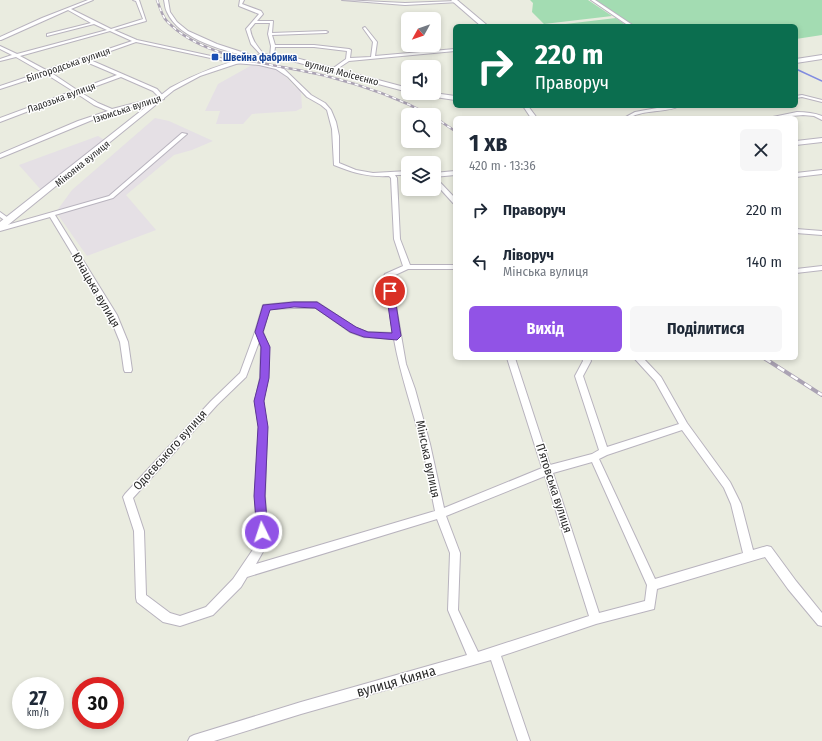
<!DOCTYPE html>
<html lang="uk">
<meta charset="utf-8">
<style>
:root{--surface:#fff;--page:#f6f6f7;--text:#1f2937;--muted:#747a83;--accent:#9153e6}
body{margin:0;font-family:"Fira Sans Condensed",sans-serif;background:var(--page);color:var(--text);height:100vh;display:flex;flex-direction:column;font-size:15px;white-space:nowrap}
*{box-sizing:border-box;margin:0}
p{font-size:13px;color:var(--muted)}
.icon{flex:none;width:22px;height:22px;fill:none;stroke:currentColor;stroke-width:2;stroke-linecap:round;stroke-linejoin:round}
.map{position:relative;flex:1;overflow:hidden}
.panel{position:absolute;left:453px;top:116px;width:345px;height:244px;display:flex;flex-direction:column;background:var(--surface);border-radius:6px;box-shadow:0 2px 6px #0003}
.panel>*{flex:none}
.top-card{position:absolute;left:453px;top:24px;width:345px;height:84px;border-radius:6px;box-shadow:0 2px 6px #0003;background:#0b6e4f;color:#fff;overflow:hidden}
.needle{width:26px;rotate:230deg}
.controls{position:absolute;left:401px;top:12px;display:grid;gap:8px}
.controls a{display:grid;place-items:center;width:40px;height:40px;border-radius:6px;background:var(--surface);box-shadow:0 2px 6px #0003;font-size:20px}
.speed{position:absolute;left:12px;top:677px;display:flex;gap:8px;font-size:20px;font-weight:700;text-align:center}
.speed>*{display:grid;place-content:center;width:52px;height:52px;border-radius:50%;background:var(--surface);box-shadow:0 2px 6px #0003;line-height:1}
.speed small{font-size:10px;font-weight:400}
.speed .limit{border:6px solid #d22;background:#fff;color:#111}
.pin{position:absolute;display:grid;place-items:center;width:34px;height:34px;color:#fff;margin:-17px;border:2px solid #fff;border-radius:50%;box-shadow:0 1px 4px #0007}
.me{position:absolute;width:44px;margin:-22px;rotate:356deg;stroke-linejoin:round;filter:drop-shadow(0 0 3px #0008)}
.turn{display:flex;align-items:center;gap:14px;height:84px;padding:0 16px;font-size:18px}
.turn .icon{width:52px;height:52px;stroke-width:2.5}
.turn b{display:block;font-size:28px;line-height:34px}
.round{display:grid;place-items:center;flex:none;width:42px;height:42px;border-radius:6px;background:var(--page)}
.summary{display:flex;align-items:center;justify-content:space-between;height:68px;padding:0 16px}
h1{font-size:24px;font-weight:700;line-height:30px}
.primary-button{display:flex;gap:8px;margin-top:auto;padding:8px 16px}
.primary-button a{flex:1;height:46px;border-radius:6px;background:var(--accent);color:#fff;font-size:16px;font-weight:700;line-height:46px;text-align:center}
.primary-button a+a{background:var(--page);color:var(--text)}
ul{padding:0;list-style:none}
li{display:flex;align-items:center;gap:12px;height:52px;padding:0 16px}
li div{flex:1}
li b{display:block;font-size:15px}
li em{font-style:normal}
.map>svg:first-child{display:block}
</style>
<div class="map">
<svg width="822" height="741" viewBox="0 0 822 741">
<rect width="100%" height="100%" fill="#eaece0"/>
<g fill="#e5e0e5">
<polygon points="252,65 279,69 295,87 301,91 302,108 296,111 252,114 243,124 216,124 220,111 205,111 218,84"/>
<polygon points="155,118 169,121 213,141 192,150 174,155 126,195 156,230 87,256 56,212 72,190"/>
<polygon points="98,136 106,141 42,191 19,165"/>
</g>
<g fill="#a3dcb2">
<polygon points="530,0 588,0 612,16 544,24 532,12 533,3"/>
<polygon points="595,0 822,0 822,35 796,39 796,26 634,26"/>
<polygon points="616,18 627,26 555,26 557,25"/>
</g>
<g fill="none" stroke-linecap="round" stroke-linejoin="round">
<polyline stroke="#808ce1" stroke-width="1.5" points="796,69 822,81"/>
<defs>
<g id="street">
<path d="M 88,0 L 93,0 L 71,9 L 111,29 L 143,19 L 136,1 L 133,0 L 139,0 L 146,21 L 114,30 L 137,40 L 234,61 L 266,64 L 284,69 L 311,95 L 325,103 L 331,110 L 336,122 L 339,136 L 339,163 L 356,170 L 373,173 L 408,171 L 408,175 L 395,175 L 397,178 L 400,239 L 410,265 L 455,265 L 455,269 L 408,269 L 391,277 L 406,364 L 415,389 L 430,444 L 444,508 L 542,468 L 507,358 L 515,358 L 550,465 L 592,454 L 599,450 L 575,376 L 583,361 L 582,358 L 590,358 L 591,361 L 583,376 L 607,447 L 679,424 L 655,381 L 634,358 L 643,358 L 661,377 L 687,423 L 730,482 L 741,504 L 753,550 L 767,546 L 771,547 L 796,581 L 822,613 L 822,626 L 818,625 L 788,589 L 765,557 L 657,589 L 654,609 L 650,610 L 596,624 L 501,656 L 530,741 L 518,741 L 491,660 L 301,714 L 214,741 L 188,741 L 190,737 L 194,735 L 301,702 L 467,655 L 448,610 L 450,553 L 437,519 L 247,577 L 241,587 L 213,615 L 180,626 L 163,622 L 137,602 L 136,598 L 134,531 L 123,497 L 125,494 L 211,401 L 240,373 L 255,332 L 263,305 L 294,302 L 317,302 L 356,328 L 367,332 L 393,333 L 384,276 L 385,274 L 403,266 L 394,239 L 391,178 L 389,176 C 367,177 354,173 334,165 L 332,129 L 327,110 L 321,105 L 307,97 L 288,77 L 276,69 L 259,65 L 234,63 L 136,42 L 88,59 L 157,89 L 164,97 L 164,99 L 142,104 L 102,116 L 0,158 L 0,154 L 78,121 L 108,111 L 94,105 L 76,93 L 0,122 L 0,118 L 73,91 L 46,74 L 0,89 L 0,86 L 42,72 L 16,57 L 0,61 L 0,59 L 12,55 L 0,49 L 0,46 L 17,54 L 107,30 L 94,24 L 47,36 L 47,34 L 91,23 L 68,10 L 1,40 L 0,40 L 0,37 L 42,18 ZM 110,31 L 132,41 L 46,70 L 20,56 ZM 84,61 L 117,75 L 77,90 L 50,72 ZM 121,77 L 153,91 L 159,97 L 112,109 L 98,103 L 80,92 ZM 294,308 L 316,308 L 350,332 L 364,337 L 394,339 C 400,374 412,407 421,442 C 427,465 430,488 435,511 L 256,564 L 264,550 L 267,532 L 265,496 L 267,427 L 263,401 L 268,378 L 269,347 L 263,332 L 269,309 ZM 259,342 L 261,347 L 260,378 L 255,401 L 259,427 L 255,496 L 257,532 L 254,548 L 233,579 L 206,607 L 180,616 L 170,613 L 146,595 L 144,531 L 133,498 L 217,405 L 246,377 ZM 682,430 L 724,488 L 731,504 L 743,553 L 655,579 L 599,459 L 607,455 ZM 592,462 L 647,585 L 645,601 L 599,613 L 553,473 ZM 545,476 L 589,616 L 478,652 L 458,610 L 460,553 L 446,516 Z"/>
<path d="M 164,0 L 168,0 L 170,12 L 177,22 L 188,31 L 217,44 L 257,57 L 255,58 C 228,52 179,40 167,12 C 165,9 165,4 164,0 Z"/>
<path d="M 240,0 L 244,0 L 242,4 L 261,11 L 263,14 L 257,21 L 273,21 L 272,33 L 326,31 L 328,32 L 326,33 L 272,35 L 275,45 L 314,45 L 349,49 L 351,50 L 350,58 L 371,57 L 373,42 L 363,28 L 365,27 L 377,42 L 375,56 L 455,49 L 455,51 L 349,61 L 334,71 L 332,70 L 332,69 L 346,59 L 347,51 L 314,47 L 275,47 L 274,56 L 270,57 L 271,46 L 268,34 L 270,23 L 255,23 L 250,29 C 252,41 258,47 265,56 L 263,57 L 251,44 L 246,29 L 259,14 L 239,6 Z"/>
<polygon points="342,0 405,3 457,1 459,2 405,5"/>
<polygon points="591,0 595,0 634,26 629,26"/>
<polygon points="802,95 822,100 822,102 802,97 796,98 796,96"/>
<polygon points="523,106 528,106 537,118 531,118"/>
<path d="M 668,106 L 679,106 C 669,112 652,110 639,114 C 634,115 630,118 624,118 L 635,112 Z"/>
<path d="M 797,112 C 806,112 814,113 822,116 L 822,120 L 814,116 L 803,115 L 768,118 Z"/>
<polygon points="182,133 187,134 113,198 55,215 117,315 128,342 132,370 131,372 125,372 124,370 120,342 109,315 50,217 0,231 0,227 109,196"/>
<polygon points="822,138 822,142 796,145 796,141"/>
<polygon points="822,170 822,174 796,177 796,173"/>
<polygon points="455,171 455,175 434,177 434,173"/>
<polygon points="434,177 436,178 455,198 455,204 453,203 434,182"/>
<polygon points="0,212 11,220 11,222 7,222 0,217"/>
<polygon points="796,229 822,231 822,235 796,233"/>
<polygon points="822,266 822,270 796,273 796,269"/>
</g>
<g id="secondary">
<polygon points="451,0 457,0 488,26 481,26"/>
<path d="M 263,54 L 296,58 L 408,88 L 408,92 L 296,62 L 263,58 L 236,64 L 200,76 L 174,90 L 3,229 L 0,230 L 0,222 L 170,88 C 201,71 228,61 263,54 Z"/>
<polygon points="822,55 822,59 796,63 796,59"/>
<polygon points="418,93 434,93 455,96 455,100 422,95"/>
</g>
</defs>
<use href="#street" stroke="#b8b3be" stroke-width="2"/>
<use href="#secondary" stroke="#b8b3be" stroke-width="2"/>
<use href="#street" fill="#fff" fill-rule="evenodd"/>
<use href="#secondary" fill="#fff" fill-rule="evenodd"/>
<defs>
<g id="rail-far1">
<path d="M 157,0 C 159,5 161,12 164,17 C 165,20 169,23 172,26 C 210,61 282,64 330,77 C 365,86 398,98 430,115"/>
<polyline points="434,117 455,131"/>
</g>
<polyline id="rail" points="764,358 822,395"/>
</defs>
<use href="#rail-far1" stroke="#aba3b4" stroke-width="2.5"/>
<use href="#rail" stroke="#aba3b4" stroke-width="4"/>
<use href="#rail-far1" stroke="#fff" stroke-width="1.5" stroke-dasharray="4" stroke-linecap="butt"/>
<use href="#rail" stroke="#fff" stroke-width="2.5" stroke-dasharray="8" stroke-linecap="butt"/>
</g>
<polygon fill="#9153e6" stroke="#5e3696" points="387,289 390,289 394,291 401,336 397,340 364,337 350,332 315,308 294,307 270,310 263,332 270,347 269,378 264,401 268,427 265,496 268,532 266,536 262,537 258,536 257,532 254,496 258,427 254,401 260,378 261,347 255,332 263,305 294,302 317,302 356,327 368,332 392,333 386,291"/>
<rect fill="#1a4fb4" stroke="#fff" stroke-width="1.5" x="211" y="53" width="8" height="8" rx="2"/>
<g text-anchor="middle" stroke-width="3" stroke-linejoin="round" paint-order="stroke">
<g font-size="10" font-weight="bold" fill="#164399" stroke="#fff" text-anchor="start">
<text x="223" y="61">Швейна фабрика</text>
</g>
<g font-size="10" fill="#2c2c2c" stroke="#fff">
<text transform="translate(68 64) rotate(-19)" y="4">Білгородська вулиця</text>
<text transform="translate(342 72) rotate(15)" y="4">вулиця Моісеєнко</text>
<text transform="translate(61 97) rotate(-20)" y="4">Ладозька вулиця</text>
<text transform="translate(127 108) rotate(-18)" y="4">Ізюмська вулиця</text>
<text transform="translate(82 163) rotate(-39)" y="4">Мікояна вулиця</text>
</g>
<g font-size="12" fill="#2c2c2c" stroke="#fff">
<text transform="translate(96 290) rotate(60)" y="4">Юнацька вулиця</text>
<text transform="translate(170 450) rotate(-48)" y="4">Одоєвського вулиця</text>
<text transform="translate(428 459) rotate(78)" y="4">Мінська вулиця</text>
<text transform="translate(554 488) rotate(72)" y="4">П’ятовська вулиця</text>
</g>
<g font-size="14" fill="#2c2c2c" stroke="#fff">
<text transform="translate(396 681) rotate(-16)" y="5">вулиця Кияна</text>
</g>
</g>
</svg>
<div class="controls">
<a><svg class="needle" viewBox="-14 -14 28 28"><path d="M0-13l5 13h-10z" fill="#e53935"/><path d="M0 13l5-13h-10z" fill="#747a83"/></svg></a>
<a><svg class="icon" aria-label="sound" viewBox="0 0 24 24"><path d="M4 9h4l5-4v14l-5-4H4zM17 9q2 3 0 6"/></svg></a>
<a><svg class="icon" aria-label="search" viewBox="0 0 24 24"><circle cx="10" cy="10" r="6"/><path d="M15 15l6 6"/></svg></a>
<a><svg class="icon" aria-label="layers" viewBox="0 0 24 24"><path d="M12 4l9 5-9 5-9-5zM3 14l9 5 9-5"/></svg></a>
</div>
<div class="speed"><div>27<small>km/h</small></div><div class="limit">30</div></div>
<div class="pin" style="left:390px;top:291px;background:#d93025"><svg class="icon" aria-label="arrive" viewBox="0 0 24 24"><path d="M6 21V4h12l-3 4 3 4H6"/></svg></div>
<svg class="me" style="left:262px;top:532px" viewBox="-20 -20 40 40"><circle r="17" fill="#9153e6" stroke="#fff" stroke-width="3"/><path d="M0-11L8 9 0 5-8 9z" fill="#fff"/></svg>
<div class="top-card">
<div class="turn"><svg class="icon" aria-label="right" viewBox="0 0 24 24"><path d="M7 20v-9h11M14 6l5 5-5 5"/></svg><div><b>220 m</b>Праворуч</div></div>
</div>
<section class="panel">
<div class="summary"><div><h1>1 хв</h1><p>420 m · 13:36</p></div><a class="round"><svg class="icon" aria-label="close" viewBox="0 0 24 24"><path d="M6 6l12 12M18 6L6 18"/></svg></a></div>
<ul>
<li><svg class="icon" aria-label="right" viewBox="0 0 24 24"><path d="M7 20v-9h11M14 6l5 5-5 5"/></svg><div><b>Праворуч</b></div><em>220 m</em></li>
<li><svg class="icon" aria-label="left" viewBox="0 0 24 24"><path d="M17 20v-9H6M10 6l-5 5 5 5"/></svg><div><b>Ліворуч</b><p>Мінська вулиця</p></div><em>140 m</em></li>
</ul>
<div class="primary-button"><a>Вихід</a><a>Поділитися</a></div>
</section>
</div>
